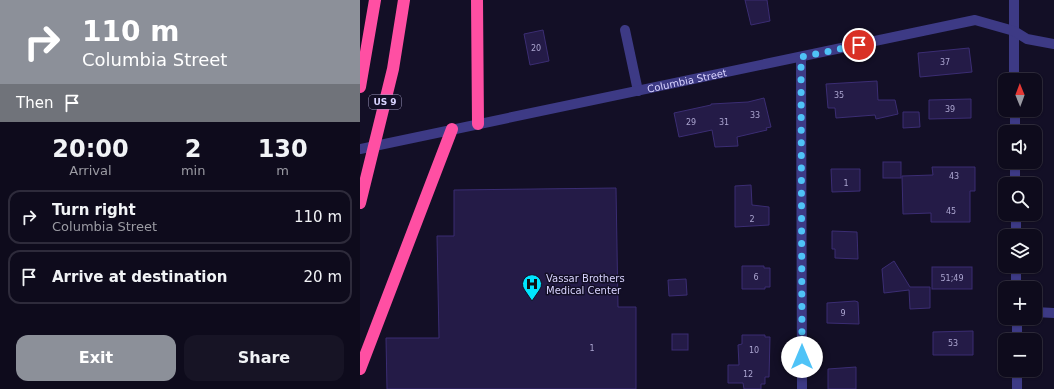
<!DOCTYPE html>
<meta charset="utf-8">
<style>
:root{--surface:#0e0b1c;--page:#171425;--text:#f1f3f6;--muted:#9b9ba3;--line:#2e2b3b;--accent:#8c9099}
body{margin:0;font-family:"DejaVu Sans",sans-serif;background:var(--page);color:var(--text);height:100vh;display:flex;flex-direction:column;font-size:15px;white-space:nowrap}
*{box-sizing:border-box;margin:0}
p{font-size:13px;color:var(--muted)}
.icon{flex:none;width:22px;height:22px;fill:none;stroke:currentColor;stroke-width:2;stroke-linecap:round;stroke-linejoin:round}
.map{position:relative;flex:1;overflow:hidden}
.details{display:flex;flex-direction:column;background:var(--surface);width:360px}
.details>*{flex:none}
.top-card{background:#8c9099;color:#fff;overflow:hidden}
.needle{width:26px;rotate:359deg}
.tools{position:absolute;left:638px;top:73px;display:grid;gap:8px}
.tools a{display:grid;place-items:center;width:44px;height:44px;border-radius:8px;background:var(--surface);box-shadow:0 1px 3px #0004,0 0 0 1px var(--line);font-size:20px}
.pin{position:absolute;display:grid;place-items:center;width:34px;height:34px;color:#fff;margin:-17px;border:2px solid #fff;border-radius:50%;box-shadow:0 1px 4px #0007}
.me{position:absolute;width:44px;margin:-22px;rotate:0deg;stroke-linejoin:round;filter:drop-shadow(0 0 3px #0008)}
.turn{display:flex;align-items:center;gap:14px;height:84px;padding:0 16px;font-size:18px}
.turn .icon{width:52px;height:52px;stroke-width:2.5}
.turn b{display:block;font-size:28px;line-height:34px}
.then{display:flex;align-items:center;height:38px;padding:0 16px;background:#0003;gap:8px;font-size:15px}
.eta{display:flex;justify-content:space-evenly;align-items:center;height:68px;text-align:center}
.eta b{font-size:24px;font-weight:700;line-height:28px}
.primary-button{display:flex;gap:8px;margin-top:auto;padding:8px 16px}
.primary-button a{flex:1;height:46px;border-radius:12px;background:var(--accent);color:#fff;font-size:16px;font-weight:700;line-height:46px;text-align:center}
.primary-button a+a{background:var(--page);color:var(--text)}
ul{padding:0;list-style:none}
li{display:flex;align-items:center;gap:12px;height:54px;margin:0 8px 6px;padding:0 8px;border:2px solid var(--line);border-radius:12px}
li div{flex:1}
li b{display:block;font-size:15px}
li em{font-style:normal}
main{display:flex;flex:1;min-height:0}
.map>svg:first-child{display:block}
</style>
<main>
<section class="details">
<div class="top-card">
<div class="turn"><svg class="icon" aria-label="right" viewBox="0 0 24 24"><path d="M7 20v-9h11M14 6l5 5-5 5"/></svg><div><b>110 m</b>Columbia Street</div></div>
<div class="then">Then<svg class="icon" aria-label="arrive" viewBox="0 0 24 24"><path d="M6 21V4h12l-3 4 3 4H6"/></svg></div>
</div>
<div class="eta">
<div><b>20:00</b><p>Arrival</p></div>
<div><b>2</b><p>min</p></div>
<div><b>130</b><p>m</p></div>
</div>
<ul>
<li><svg class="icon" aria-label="right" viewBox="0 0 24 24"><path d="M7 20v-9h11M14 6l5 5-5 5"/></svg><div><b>Turn right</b><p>Columbia Street</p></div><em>110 m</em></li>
<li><svg class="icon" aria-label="arrive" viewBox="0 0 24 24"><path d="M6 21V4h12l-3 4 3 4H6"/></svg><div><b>Arrive at destination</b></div><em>20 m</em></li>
</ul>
<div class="primary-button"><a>Exit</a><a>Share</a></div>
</section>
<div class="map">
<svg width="694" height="389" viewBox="0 0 694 389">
<rect width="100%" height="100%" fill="#130f26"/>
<g fill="#241b47" stroke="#3b2d73">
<polygon points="385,0 407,0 410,21 391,25"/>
<polygon points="183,30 189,61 170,65 164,34"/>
<polygon points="609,48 612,72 560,77 558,53"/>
<polygon points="517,81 518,100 535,100 538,114 516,119 515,115 476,118 475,108 468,108 466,84"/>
<polygon points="404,98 411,127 406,128 407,130 377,137 378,146 355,147 352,130 319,137 314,113 351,105 351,104 388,102"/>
<polygon points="611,99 611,118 569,119 569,100"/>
<polygon points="543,112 559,112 560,127 543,128"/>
<rect x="523" y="162" width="18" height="16"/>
<polygon points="572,167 615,167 615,191 610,191 610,222 571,222 571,213 543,214 542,176 573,175"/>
<polygon points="471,169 500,169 500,191 472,192"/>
<polygon points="391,185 392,205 409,207 409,225 375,227 375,186"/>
<polygon points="256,188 258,307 276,307 276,389 27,389 26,338 79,338 77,236 94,236 94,190"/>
<polygon points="472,231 497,232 498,259 475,258 475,249 472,249"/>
<polygon points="534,261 550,287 570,287 570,308 550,309 549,290 524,293 522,269"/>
<polygon points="382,266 404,266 404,268 410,268 410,287 405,287 405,289 382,289"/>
<rect x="572" y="267" width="40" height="22"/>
<polygon points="326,279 327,295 309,296 308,280"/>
<polygon points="495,301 498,302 499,324 467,323 467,303"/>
<polygon points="613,331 613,355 573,355 573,332"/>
<rect x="312" y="334" width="16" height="16"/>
<polygon points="382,335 405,335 405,337 410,337 409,377 405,377 405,384 401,384 401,389 384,389 383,383 368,383 368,365 379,365 378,345 382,344"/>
<polygon points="496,367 496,389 468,389 468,369"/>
</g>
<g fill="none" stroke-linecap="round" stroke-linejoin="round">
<g stroke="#3d3a85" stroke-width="10">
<polyline points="654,0 654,80"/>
<polyline points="265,30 278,91"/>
<polyline points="441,57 442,389"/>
<polyline points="655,110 655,132"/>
<path id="s1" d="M 0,149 L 615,20 L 654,31 L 667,39 L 694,44"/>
<polyline points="655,162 655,184"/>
<polyline points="656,214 656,236"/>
<polyline points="656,266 656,288"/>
<polyline points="675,312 694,313"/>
<polyline points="657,318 657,340"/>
<polyline points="657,370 657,389"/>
</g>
<g stroke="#ff4fa3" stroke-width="12">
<polyline points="117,0 118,124"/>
<polyline points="0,87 15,0"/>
<polyline points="0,203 33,69 44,0"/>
<polyline points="0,369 92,129"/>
</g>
</g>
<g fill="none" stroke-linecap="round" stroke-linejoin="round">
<polyline stroke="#4fc3f7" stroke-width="7" stroke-dasharray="0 12.6" points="442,357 441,57 499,45"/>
</g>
<defs>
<symbol id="hospital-pin" viewBox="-11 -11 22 30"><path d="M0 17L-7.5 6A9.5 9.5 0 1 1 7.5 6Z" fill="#00e5ff" stroke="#130f26"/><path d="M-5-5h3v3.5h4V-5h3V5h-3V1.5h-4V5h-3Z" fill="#111"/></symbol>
</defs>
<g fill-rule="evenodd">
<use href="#hospital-pin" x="161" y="273" width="22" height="30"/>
</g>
<g text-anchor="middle" stroke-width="3" stroke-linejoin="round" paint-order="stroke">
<g font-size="8" fill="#aca6d1">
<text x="176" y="51">20</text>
<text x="585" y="65">37</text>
<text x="479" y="98">35</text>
<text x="590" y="112">39</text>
<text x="395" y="118">33</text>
<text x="331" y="125">29</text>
<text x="364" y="125">31</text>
<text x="594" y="179">43</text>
<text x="486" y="186">1</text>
<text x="591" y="214">45</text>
<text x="392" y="222">2</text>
<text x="396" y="280">6</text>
<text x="592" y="281">51;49</text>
<text x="483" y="316">9</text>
<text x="593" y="346">53</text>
<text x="232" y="351">1</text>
<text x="394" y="353">10</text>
<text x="388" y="377">12</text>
</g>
<rect fill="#130f26" stroke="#9e99be" stroke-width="1" x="9" y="95" width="32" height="14" rx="3"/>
<g font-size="9" font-weight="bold" fill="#d9d4ff">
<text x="25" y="105">US 9</text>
</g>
<g font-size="10" fill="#d9d4ff" stroke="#130f26">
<text dy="4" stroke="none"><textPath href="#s1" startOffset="334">Columbia Street</textPath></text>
</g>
<g font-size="10" fill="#d9d4ff" stroke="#130f26" text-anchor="start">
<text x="186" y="282">Vassar Brothers<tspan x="186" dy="12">Medical Center</tspan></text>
</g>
</g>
</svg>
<div class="tools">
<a><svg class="needle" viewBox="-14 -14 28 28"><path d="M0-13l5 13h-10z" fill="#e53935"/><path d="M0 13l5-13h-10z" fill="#9b9ba3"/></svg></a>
<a><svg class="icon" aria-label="sound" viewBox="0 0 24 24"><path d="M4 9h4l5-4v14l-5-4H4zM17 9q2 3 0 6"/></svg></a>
<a><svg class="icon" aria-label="search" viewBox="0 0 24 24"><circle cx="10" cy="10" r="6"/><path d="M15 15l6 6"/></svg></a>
<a><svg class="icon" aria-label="layers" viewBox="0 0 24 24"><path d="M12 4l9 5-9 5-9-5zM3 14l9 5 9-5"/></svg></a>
<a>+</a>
<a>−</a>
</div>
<div class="pin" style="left:499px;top:45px;background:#d93025"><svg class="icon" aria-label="arrive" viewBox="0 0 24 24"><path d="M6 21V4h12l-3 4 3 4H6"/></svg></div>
<svg class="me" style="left:442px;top:357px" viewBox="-20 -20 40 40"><circle r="19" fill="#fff"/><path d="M0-13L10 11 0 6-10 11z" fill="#4fc3f7"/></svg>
</div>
</main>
